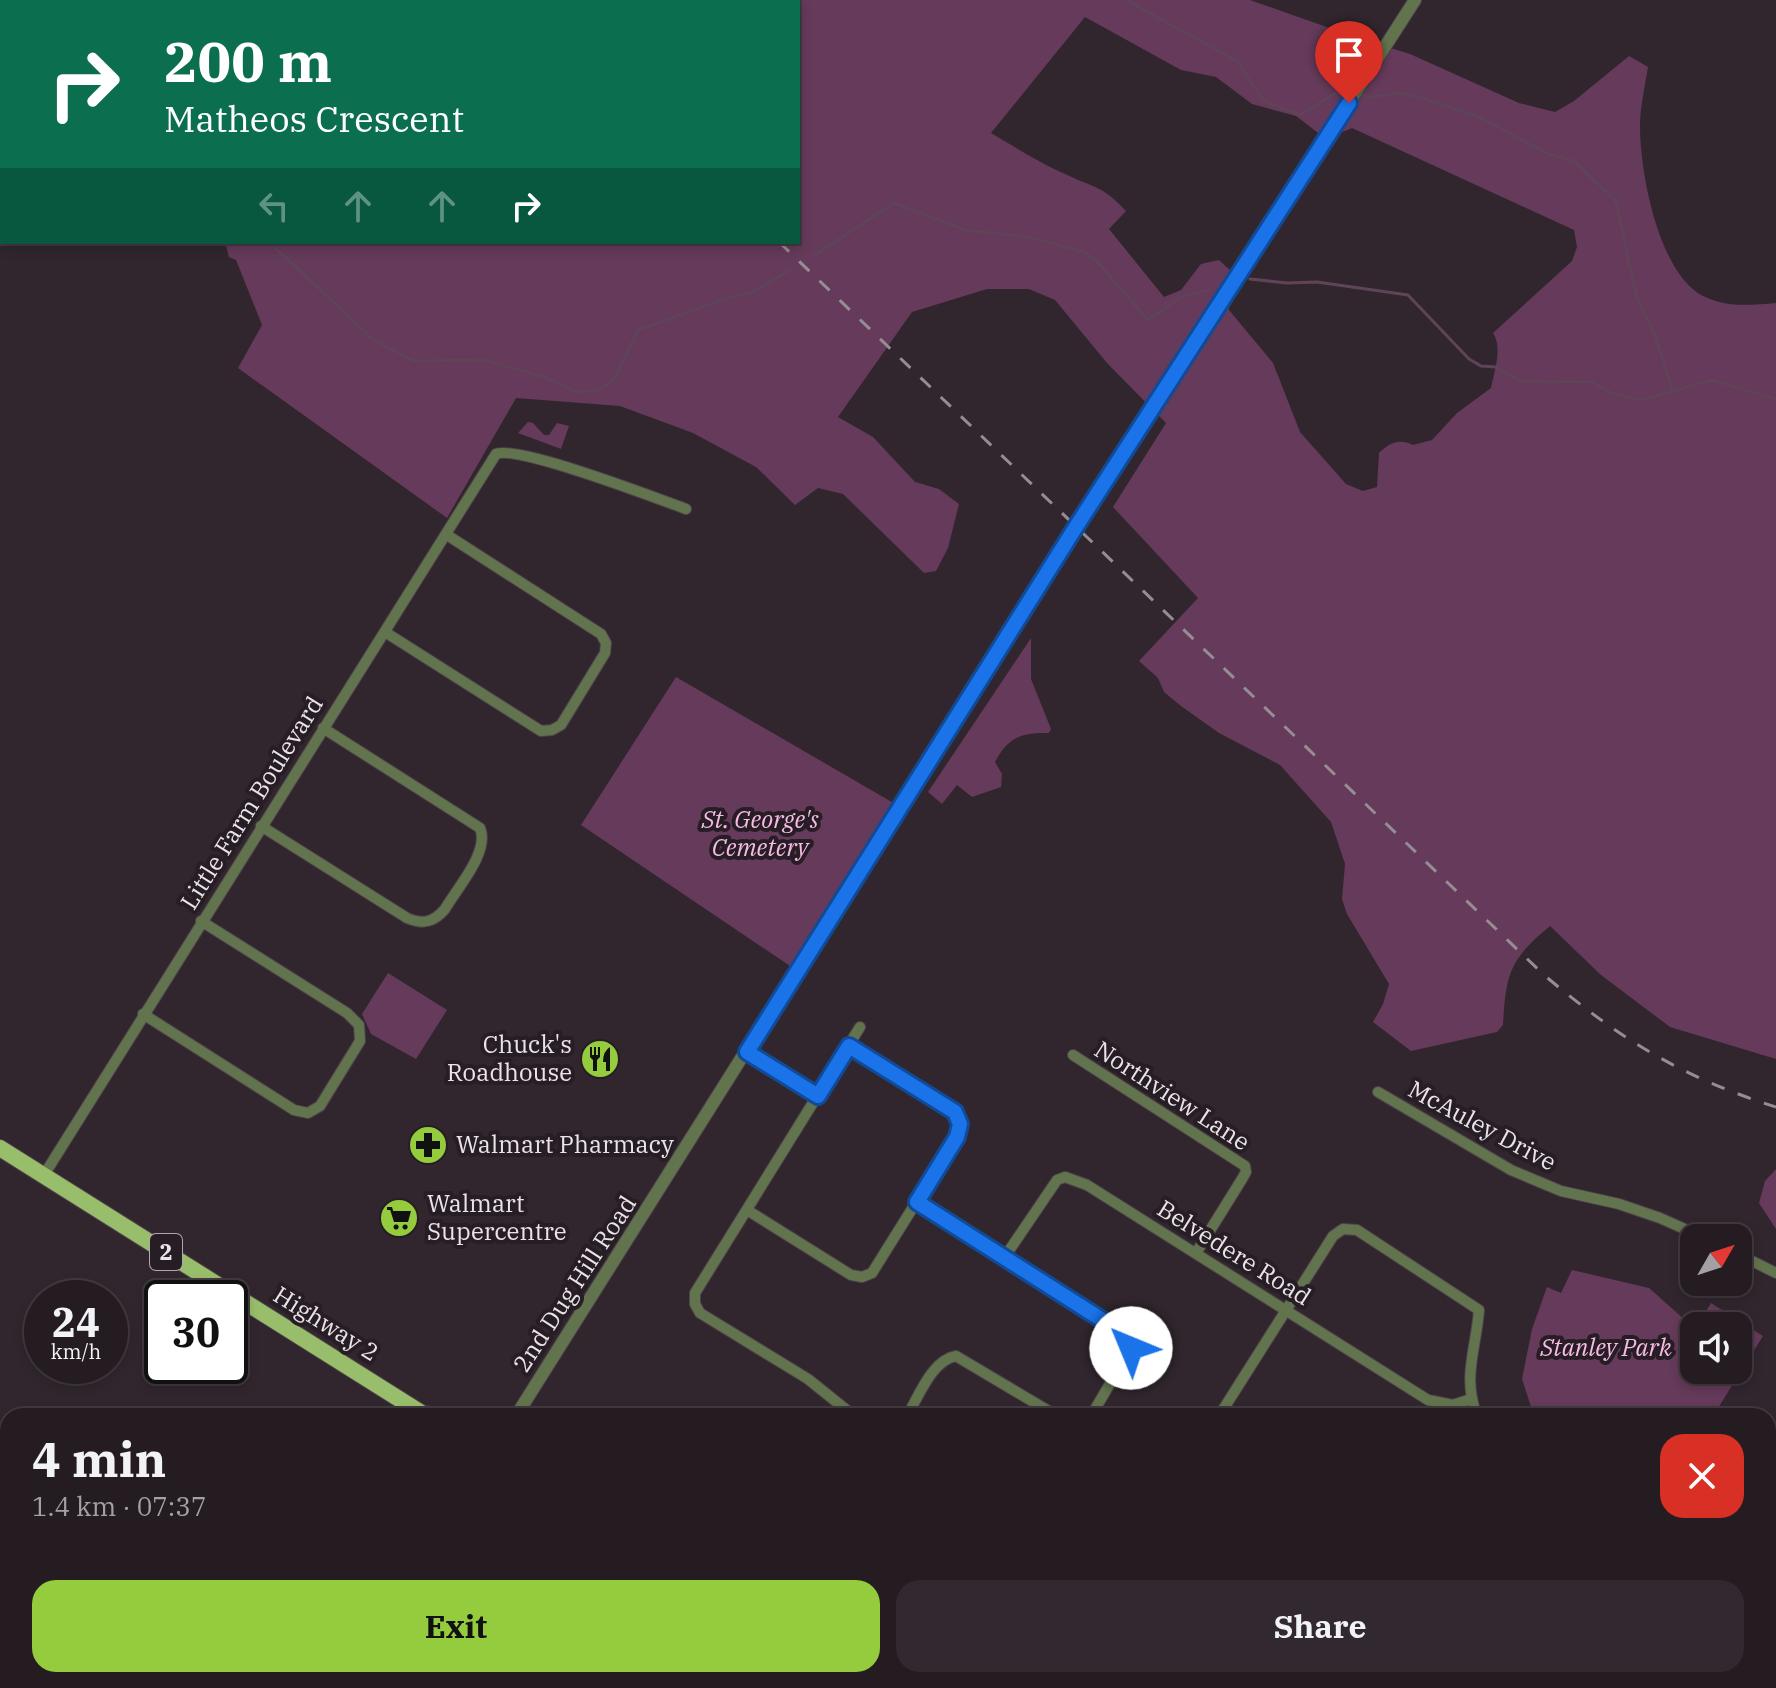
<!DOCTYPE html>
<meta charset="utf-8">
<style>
:root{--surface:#251c22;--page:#31292f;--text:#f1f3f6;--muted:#a3a1a5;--line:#423a40;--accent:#94cc3d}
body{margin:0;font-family:"IBM Plex Serif",serif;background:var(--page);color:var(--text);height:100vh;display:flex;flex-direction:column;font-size:30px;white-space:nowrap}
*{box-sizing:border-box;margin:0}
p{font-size:26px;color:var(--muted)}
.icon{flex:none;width:44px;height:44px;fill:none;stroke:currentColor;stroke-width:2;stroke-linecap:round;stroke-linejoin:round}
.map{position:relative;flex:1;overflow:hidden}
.details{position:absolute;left:0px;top:1408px;width:1776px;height:280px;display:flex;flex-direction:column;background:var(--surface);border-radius:24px 24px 0 0;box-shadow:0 4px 12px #0003,0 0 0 2px var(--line)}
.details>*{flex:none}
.hud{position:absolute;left:0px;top:0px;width:800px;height:244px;box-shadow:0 4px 12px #0003,0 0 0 2px var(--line);background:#0b6e4f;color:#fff;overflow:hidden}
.needle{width:52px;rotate:51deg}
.controls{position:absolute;left:1680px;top:1224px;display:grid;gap:16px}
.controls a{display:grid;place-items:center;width:72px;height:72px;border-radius:16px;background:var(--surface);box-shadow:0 4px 12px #0003,0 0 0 2px var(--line);font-size:40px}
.speed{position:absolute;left:24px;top:1280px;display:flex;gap:16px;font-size:40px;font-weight:700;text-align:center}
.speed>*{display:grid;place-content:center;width:104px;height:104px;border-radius:50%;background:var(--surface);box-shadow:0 4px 12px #0003,0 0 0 2px var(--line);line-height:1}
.speed small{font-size:20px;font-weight:400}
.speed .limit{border:4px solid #111;border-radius:12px;background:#fff;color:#111}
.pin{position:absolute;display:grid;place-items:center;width:68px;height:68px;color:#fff;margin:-82px -34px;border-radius:50% 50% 50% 0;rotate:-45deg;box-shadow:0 0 8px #0007}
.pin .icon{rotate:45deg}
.me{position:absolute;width:88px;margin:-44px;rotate:315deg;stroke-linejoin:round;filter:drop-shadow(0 0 6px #0008)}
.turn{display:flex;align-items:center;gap:28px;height:168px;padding:0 32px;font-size:36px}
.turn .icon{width:104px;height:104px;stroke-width:2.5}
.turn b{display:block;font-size:56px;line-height:68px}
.lanes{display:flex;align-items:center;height:76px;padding:0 32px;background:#0003;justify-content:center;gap:40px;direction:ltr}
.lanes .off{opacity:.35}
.round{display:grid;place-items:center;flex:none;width:84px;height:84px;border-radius:24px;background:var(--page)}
.headline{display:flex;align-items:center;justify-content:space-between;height:136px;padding:0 32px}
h1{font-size:48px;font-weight:800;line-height:60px}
.button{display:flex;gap:16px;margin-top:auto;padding:16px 32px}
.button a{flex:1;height:92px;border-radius:24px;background:var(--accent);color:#111;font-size:32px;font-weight:800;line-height:92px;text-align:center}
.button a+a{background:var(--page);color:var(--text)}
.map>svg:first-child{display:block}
</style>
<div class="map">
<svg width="1776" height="1688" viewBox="0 0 1776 1688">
<rect width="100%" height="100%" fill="#31262e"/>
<g fill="#653a5a" fill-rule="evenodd">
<path d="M 264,0 L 1250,0 L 1352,36 L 1410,54 L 1519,103 L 1555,112 L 1574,101 L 1629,56 L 1648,67 C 1645,85 1641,104 1640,122 C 1639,169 1658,273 1703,296 C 1727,308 1751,305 1776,303 L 1776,1059 L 1670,1027 L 1601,975 L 1550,926 C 1509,960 1506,974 1503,1025 L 1497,1032 L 1411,1051 L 1373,1022 L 1383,1004 L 1389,984 L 1347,914 L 1342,899 L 1345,864 L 1331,822 L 1280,765 L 1219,733 L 1181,706 L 1164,692 L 1158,678 L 1139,661 L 1198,598 L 1113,507 L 1166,423 L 1107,363 L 1055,300 L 1029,289 L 987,289 L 912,312 L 838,417 L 873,437 L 915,482 L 939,489 L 959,504 L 948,548 L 936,571 L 924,573 L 843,494 L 818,488 L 795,505 L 756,467 L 693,433 L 620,406 L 516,398 L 447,518 L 238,368 L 262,325 L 236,260 L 229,257 L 225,242 L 798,242 L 798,2 ZM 1085,17 L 1181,70 L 1216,77 L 1252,104 L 1296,116 L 1326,139 L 1352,128 L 1574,230 L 1577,247 L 1572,261 L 1493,333 C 1503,348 1494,372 1491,388 L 1457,413 L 1432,440 L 1413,445 C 1399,438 1389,443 1379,453 L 1377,487 L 1363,491 L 1346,484 L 1300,432 L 1273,363 L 1229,310 L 1231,271 L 1219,260 L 1201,264 L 1181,290 L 1164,297 L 1109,229 L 1126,211 C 1101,184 1093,188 1063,173 C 1038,162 1015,147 991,133 Z"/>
<polygon points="528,422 533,423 544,435 549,435 557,423 569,426 561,449 518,433"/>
<path d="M 1031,638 L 1031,679 L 1051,729 L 1049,733 C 1022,732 1008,737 995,762 L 1002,774 L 1001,787 L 972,797 L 957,785 L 942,804 L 928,792 Z"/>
<polygon points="676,677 897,805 793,968 581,825"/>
<polygon points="388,973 447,1010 416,1059 371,1034 362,1014"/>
<polygon points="1776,1169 1776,1229 1759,1203 1765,1181"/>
<polygon points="1572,1270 1649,1288 1694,1328 1694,1370 1738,1370 1738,1326 1697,1326 1711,1303 1763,1336 1713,1416 1534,1416 1522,1379 1532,1329 1547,1287 1561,1293"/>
</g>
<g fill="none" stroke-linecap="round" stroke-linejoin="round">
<g stroke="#5f4459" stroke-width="3">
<polyline points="1126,0 1237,61 1264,101 1300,115 1336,93 1348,94"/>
<polyline points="1359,96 1372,97 1398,93 1419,97 1479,117 1549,154 1574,161 1616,201 1636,295 1656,338 1672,389"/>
<polyline points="269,242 375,341 414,361 484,360 544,377 577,392 599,390 614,379 638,330 722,300 755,291 790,270"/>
<polyline points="815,255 894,203 965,230 1028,237 1084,252 1097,261 1148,320 1181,297 1210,290"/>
<polyline points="1250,279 1287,283 1317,282 1408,295 1469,359 1481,366 1496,367 1520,381 1592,382 1612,393 1641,400 1712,380 1776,399"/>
</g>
<defs>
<g id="minor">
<polyline points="385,632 541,731 552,730 561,725 605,653 606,643 601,634 447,535"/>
<path d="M 261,826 L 407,918 C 423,925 434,922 445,909 C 457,888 490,852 480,828 L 323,728"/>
<polyline points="143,1014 294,1110 308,1113 320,1106 360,1041 359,1025 347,1013 201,921"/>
<polyline points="747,1052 818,1096"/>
<polyline points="1073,1055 1245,1166 1246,1172 1242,1179 1196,1253"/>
<polyline points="1378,1092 1511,1170 1561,1191 1619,1204 1660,1218 1705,1238"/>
<path d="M 44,1175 L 496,454 C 518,445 656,498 686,509"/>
<polyline points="917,1202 1129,1337 1132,1342 1131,1348 1091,1416"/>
<polyline points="747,1210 851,1275 862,1277 872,1273 957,1137 960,1124 955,1112 849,1046"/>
<polyline points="1738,1254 1776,1273"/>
<polyline points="1004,1258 1057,1180 1065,1177 1087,1185 1428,1400 1453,1405 1471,1399"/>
<polyline points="854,1416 808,1379 700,1313 695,1304 695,1293 860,1027"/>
<path d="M 907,1416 C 919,1396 932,1360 956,1356 L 1057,1416"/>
<path d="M 1219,1416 L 1333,1236 L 1343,1229 L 1357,1230 L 1479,1310 C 1476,1350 1462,1377 1477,1416"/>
<polyline points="1768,1458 1776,1446"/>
<polyline points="1768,1671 1776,1658"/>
<polyline points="1063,1680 1064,1688"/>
<polyline points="1279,1680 1282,1688"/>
<polyline points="1480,1680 1492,1688"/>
<polyline points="1621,1688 1626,1680"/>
<polyline points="1757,1688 1762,1680"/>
</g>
<g id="tertiary">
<polyline points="516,1416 1072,533 1415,0"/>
<polyline points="350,1688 355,1680"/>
</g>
<g id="secondary">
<polyline points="125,2 126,0"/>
<polyline points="0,210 2,206"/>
</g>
<g id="primary">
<polyline points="0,1148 423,1414 438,1416"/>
<polyline points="850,1680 863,1688"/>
</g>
</defs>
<use href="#minor" stroke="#4f444c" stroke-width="12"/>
<use href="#tertiary" stroke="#4f444c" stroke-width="14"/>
<use href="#secondary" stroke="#4f444c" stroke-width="16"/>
<use href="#primary" stroke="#4f444c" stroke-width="18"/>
<use href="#minor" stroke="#62744d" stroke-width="10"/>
<use href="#tertiary" stroke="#62744d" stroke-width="12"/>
<use href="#secondary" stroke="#819e5f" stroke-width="14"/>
<use href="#primary" stroke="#99be6b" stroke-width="16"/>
<g stroke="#958d93" stroke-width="3" stroke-dasharray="14 14" stroke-linecap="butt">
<polyline points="526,0 528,2"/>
<path d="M 779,242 L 1544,975 C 1620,1039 1681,1077 1776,1107"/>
</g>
</g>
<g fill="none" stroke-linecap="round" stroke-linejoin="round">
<defs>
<polyline id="route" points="1131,1348 1132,1342 1129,1337 917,1202 957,1137 960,1124 955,1112 849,1046 818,1096 747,1052 1072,533 1349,103"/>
</defs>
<use href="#route" stroke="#114b97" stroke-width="20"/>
<use href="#route" stroke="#1a73e8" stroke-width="14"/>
</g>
<defs>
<symbol id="restaurant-disc" viewBox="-11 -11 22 22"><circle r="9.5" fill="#94cc3d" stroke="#271d24"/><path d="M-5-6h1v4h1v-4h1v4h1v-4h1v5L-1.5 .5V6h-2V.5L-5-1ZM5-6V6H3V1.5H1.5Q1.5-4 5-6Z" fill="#111"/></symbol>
<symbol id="pharmacy-disc" viewBox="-11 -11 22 22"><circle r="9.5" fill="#94cc3d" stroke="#271d24"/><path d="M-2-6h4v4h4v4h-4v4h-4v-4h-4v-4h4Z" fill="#111"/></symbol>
<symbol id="supermarket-disc" viewBox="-11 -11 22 22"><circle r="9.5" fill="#94cc3d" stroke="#271d24"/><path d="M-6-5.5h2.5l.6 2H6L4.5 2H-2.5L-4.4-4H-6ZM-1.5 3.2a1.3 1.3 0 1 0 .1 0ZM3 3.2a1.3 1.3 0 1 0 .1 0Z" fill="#111"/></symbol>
</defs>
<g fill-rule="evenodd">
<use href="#restaurant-disc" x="578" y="1037" width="44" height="44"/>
<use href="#pharmacy-disc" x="406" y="1123" width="44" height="44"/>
<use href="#supermarket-disc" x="377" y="1196" width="44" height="44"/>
</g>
<g text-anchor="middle" stroke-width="8" stroke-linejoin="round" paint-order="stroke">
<rect fill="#271d24" stroke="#b0a8ad" stroke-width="2" x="150" y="1234" width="32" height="36" rx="6"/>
<g font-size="22" font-weight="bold" fill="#eae3e8">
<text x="166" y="1260">2</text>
</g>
<g font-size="24" fill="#eae3e8" stroke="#271d24">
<text transform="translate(252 803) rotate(-58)" y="8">Little Farm Boulevard</text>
<text transform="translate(1172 1096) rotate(33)" y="8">Northview Lane</text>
<text transform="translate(1482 1126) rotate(28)" y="8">McAuley Drive</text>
<text transform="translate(1234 1253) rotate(32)" y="8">Belvedere Road</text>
<text transform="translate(575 1284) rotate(-57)" y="8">2nd Dug Hill Road</text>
<text transform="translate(326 1324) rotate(32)" y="8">Highway 2</text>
</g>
<g font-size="24" font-style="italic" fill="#f7bbe5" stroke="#271d24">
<text x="760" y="828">St. George's<tspan x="760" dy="28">Cemetery</tspan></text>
<text x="1606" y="1356">Stanley Park</text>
</g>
<g font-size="24" fill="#eae3e8" stroke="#271d24" text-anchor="start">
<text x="572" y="1053" text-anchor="end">Chuck's<tspan x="572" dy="28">Roadhouse</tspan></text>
<text x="456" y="1153">Walmart Pharmacy</text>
<text x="427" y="1212">Walmart<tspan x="427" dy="28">Supercentre</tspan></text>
</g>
</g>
</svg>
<div class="controls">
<a><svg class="needle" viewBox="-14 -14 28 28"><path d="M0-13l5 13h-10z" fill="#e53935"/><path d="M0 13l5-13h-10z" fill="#a3a1a5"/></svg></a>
<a><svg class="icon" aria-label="sound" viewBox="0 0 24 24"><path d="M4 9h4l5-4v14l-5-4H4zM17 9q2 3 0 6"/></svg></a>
</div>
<div class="speed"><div>24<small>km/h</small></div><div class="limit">30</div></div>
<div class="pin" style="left:1349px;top:103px;background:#d93025"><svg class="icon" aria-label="arrive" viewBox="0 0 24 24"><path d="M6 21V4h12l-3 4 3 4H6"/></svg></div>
<svg class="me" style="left:1131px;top:1348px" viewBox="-20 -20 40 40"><circle r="19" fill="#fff"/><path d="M0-13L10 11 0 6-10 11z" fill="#1a73e8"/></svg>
<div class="hud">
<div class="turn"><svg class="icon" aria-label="right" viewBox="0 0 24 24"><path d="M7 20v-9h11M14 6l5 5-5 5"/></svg><div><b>200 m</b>Matheos Crescent</div></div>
<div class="lanes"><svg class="icon off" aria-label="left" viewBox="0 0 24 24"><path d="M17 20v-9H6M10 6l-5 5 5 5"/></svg><svg class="icon off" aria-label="ahead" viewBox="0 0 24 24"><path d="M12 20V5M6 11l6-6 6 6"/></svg><svg class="icon off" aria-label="ahead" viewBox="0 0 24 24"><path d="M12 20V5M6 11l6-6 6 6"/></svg><svg class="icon" aria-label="right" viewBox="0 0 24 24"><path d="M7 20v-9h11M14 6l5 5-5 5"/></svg></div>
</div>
<section class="details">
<div class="headline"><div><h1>4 min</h1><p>1.4 km · 07:37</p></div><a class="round" style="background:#d93025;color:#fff"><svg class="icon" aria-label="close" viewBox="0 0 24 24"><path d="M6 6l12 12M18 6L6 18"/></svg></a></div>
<div class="button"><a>Exit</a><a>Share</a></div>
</section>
</div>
